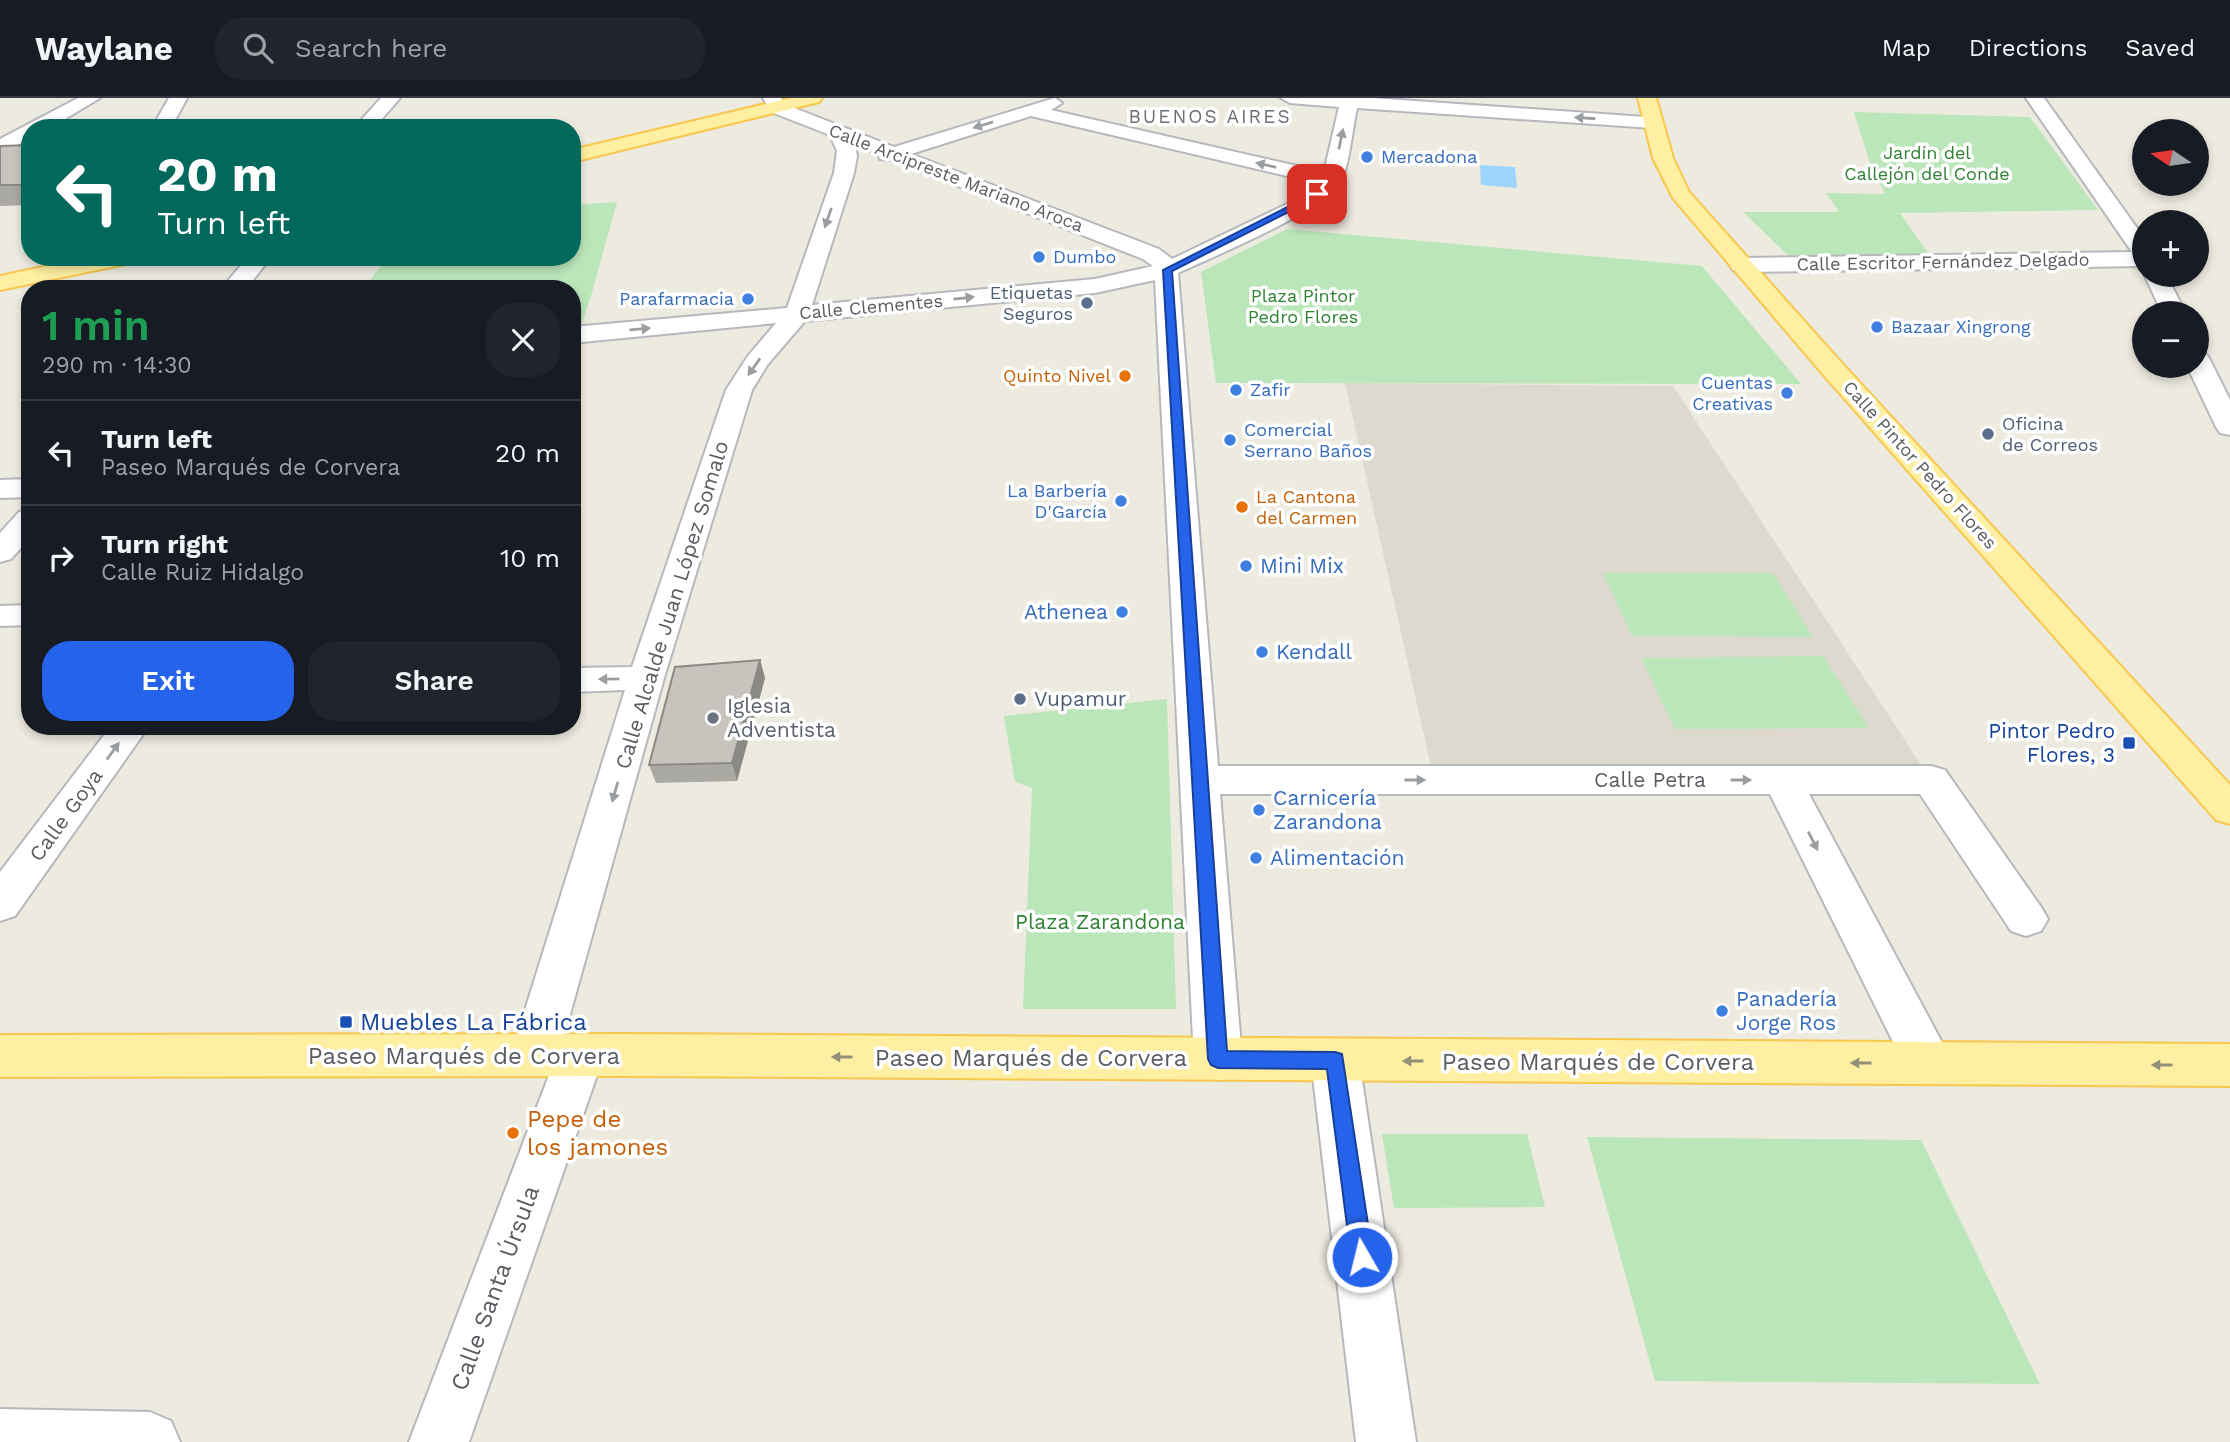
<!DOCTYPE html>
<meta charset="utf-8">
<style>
:root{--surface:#171b24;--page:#20242c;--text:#f1f3f6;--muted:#9ea1a6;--line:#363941;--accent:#2563eb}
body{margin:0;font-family:"Work Sans",sans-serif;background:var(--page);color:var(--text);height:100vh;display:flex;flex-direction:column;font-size:26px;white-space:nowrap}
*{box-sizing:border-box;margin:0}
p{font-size:23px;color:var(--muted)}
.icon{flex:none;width:38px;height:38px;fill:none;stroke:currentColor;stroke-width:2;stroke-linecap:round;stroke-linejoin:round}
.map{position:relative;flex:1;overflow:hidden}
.details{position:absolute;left:21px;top:182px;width:560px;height:455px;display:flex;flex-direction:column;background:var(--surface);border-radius:28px;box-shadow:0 4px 10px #0003}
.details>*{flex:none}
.top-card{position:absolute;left:21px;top:21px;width:560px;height:147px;border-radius:28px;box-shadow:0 4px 10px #0003;background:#00695c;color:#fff;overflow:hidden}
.needle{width:46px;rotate:283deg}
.fabs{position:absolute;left:2132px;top:21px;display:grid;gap:14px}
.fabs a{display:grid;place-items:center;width:77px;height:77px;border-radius:50%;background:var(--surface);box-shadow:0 4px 10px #0003;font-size:35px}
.pin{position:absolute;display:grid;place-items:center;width:60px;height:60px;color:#fff;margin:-30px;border-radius:14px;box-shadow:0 4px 10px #0006}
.me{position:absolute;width:77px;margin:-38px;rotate:352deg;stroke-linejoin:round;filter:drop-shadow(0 0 5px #0008)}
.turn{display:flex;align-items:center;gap:24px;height:147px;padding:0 21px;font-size:32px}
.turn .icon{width:91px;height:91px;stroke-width:2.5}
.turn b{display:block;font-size:49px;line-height:60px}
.round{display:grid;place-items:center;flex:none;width:74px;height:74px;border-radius:28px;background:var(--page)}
.summary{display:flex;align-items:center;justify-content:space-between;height:119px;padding:0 21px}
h1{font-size:42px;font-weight:600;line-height:52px;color:#1e9e55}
.primary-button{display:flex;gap:14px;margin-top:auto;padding:14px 21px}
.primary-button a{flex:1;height:80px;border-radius:28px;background:var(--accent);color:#fff;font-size:28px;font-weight:600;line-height:80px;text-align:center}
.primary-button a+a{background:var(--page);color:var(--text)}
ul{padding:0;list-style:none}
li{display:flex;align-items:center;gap:21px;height:105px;padding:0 21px;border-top:2px solid var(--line)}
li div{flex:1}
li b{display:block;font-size:26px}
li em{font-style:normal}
header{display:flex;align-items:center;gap:42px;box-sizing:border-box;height:98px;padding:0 35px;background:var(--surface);border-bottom:2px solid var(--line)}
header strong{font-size:33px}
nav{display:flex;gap:38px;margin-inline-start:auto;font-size:24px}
.search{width:490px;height:63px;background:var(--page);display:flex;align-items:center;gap:18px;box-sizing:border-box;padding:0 24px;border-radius:28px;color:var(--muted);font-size:26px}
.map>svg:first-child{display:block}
</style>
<header>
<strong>Waylane</strong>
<div class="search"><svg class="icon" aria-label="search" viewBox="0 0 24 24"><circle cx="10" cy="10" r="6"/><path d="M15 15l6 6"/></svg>Search here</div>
<nav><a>Map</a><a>Directions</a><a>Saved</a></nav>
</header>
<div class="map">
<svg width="2230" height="1344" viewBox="0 0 2230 1344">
<rect width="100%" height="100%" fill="#edeae0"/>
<polygon fill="#ddd9cf" points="1345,285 1673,288 1931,682 1434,682"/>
<g fill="#bbe6ba">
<polygon points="1854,14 2030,19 2098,112 1900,115 1929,156 1791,160 1743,114 1839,114 1826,95 1885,96 1869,62"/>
<polygon points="617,104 591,198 578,236 572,237 572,191 364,191 387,159 572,159 572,107"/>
<polygon points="1287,131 1702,168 1801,286 1216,285 1201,174"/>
<polygon points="1603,475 1773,475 1813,539 1632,538"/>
<polygon points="1823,558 1869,630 1675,631 1641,560"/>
<polygon points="1167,601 1176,911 1023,911 1032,690 1015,684 1004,618"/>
<polygon points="1382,1036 1527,1036 1545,1109 1394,1110"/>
<polygon points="1587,1039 1921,1042 2040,1286 1655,1283"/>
</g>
<polygon fill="#9dd5ff" points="1480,67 1515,69 1517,90 1481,87"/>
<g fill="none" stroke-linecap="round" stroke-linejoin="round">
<defs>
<g id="minor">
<polygon points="78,0 100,0 50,30 30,30 30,41 0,55 0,41"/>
<polygon points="169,0 187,0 171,30 152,30"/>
<polygon points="381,0 400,0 374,30 354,30"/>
<path d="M 763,0 L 781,0 L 784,6 L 894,49 L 1055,0 L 1062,5 L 1051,12 L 1324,74 L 1339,9 L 1290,5 L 1281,0 L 1372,0 L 1660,20 L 1662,24 L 1653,30 L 1357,10 C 1353,28 1349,69 1341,83 C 1325,113 1212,159 1178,175 L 1218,668 L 1931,668 L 1945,672 L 2041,809 L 2048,821 L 2041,833 L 2026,838 L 2011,833 L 1920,696 L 1809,696 L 1945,950 L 1952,965 L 1945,980 L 1928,986 L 1911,980 L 1770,696 L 1220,696 L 1242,961 L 1235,976 L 1218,982 L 1201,976 L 1194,961 L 1155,182 L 1095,195 L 805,223 L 768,266 L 752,292 L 664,580 L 562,945 L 580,936 L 597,942 L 604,957 L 469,1344 L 409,1344 L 551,972 L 535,978 L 518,972 L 511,957 L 625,592 L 572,594 L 572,570 L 632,569 L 726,292 L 748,258 L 776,225 L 572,245 L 572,229 L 787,210 L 834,75 L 837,53 L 830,37 L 771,14 ZM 1031,18 L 1317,85 L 1289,105 L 1172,161 L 1159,151 L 911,56 ZM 855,47 L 878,56 L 880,61 L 892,62 L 1143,161 L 1153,168 L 1095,181 L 812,207 L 854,75 L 857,58 Z"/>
<polygon points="2026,0 2044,0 2144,140 2144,168 1741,174 1733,172 1730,167 1733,162 1741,160 2132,154"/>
<polygon points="248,159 271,159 246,191 221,191"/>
<polygon points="2144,176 2166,177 2186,215 2162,215"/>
<polygon points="2196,252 2205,255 2209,260 2230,302 2230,337 2220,335 2216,329 2187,268 2196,268"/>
<polygon points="30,381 30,399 0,400 0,382"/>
<polygon points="30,412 30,440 11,461 0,464 0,435 19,414"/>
<polygon points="30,507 30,527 0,528 0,508"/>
<polygon points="111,628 149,628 15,818 0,823 0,774"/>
<polygon points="1335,941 1352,947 1359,962 1416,1344 1356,1344 1311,962 1318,947"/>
<polygon points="0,1311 150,1314 171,1323 180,1344 0,1344"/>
</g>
<g id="major">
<polygon points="791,0 822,0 819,4 572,64 572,52"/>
<polygon points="1638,0 1656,0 1673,60 1689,94 1839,262 2230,687 2230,726 2216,722 1821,274 1673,100 1653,60"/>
<polygon points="91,159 137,159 134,164 126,166 0,192 0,178"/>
<polygon points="624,936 2230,946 2230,988 624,978 0,979 0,937"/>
</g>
</defs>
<use href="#minor" stroke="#b6b8bd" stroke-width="4"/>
<use href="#major" stroke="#f7c74e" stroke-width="4"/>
<use href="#minor" fill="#fff" fill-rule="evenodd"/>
<use href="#major" fill="#ffefa2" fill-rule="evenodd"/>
</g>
<g fill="#aba9a3">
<polygon points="30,47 30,107 0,108 0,48"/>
<polygon points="760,562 765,580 737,683 656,685 649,667"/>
</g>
<polygon fill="#8b8984" points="760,562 765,580 737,683 732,665"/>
<g fill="#c7c4bd" stroke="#8b8984" stroke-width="2">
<polygon points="30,47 30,87 0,87 0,48"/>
<polygon points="760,562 732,665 649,667 675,569"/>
</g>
<defs><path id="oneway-solid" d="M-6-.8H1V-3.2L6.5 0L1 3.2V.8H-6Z" transform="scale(1.75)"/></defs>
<g fill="#9b9ea1">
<use href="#oneway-solid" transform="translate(1585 20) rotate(-176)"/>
<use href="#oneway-solid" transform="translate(983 27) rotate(163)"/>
<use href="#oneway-solid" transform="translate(1341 41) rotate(-78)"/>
<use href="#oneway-solid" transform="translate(1266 67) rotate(-167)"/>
<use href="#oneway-solid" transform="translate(828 120) rotate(109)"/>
<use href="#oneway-solid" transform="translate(964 200) rotate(-6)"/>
<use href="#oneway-solid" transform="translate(640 231) rotate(-5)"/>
<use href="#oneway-solid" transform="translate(754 269) rotate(125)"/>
<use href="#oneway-solid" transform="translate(609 581) rotate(179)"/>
<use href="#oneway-solid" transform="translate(113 653) rotate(-54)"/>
<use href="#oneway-solid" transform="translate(1415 682)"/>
<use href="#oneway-solid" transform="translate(1741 682)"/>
<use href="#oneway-solid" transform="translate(615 694) rotate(106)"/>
<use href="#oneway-solid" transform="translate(1813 743) rotate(63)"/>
</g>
<g fill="#939078">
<use href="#oneway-solid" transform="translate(842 959) rotate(-180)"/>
<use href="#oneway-solid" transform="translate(1413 963) rotate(-180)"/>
<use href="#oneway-solid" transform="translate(1861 965) rotate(-180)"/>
<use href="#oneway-solid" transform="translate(2162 967) rotate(-180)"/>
</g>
<polygon fill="#2563eb" stroke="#184099" stroke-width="2" points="1317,94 1320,98 1172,173 1227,953 1335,954 1342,956 1373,1159 1369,1166 1362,1170 1354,1166 1351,1159 1327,971 1218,970 1211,967 1208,961 1163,172"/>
<g fill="#3f7fe0" stroke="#fff" stroke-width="2.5">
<circle cx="1367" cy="59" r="7"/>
<circle cx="1039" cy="159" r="7"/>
<circle cx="748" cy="201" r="7"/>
<circle cx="1877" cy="229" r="7"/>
<circle cx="1236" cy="292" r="7"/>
<circle cx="1787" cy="295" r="7"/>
<circle cx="1230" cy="342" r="7"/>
<circle cx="1121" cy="403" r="7"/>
<circle cx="1246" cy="468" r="7"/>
<circle cx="1122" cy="514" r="7"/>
<circle cx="1262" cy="554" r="7"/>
<circle cx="1259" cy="712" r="7"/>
<circle cx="1256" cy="760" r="7"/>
<circle cx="1722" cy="913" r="7"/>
</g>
<g fill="#5c6f8a" stroke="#fff" stroke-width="2.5">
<circle cx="1087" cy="205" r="7"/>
<circle cx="1988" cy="336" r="7"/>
<circle cx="1020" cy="601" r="7"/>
</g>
<g fill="#e8710a" stroke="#fff" stroke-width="2.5">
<circle cx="1125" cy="278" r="7"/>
<circle cx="1242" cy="409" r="7"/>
<circle cx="513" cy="1035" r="7"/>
</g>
<circle fill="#6b7280" stroke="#fff" stroke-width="2.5" cx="713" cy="620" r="7"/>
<g fill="#1a4fb4" stroke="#fff" stroke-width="2.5">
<rect x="2122" y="638" width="14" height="14" rx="3.5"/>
<rect x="339" y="917" width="14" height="14" rx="3.5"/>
</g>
<g text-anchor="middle" stroke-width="7" stroke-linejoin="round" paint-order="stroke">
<g font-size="18" fill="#2f8233" stroke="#fff">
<text x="1927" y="61">Jardín del<tspan x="1927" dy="21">Callejón del Conde</tspan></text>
<text x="1303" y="204">Plaza Pintor<tspan x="1303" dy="21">Pedro Flores</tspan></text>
</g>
<g font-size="18" fill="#366cbe" stroke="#fff" text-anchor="start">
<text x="1381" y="65">Mercadona</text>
<text x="1053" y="165">Dumbo</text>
<text x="734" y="207" text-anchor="end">Parafarmacia</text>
<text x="1891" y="235">Bazaar Xingrong</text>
<text x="1773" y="291" text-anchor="end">Cuentas<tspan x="1773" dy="21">Creativas</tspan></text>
<text x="1250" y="298">Zafir</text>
<text x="1244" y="338">Comercial<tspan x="1244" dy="21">Serrano Baños</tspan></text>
<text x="1107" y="399" text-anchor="end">La Barbería<tspan x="1107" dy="21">D'García</tspan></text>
</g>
<g font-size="18" fill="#595d62" stroke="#fff">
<text transform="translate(956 80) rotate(21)" y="6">Calle Arcipreste Mariano Aroca</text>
<text transform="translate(1943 164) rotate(-1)" y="6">Calle Escritor Fernández Delgado</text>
<text transform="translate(871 209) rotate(-5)" y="6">Calle Clementes</text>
<text transform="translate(1920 367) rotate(48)" y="6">Calle Pintor Pedro Flores</text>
</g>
<g font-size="18" fill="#4e5e75" stroke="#fff" text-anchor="end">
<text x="1073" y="201">Etiquetas<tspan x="1073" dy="21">Seguros</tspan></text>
<text x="2002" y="332" text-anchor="start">Oficina<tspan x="2002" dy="21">de Correos</tspan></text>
</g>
<g font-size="18" fill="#c56008" stroke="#fff" text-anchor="end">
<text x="1111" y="284">Quinto Nivel</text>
<text x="1256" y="405" text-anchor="start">La Cantona<tspan x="1256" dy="21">del Carmen</tspan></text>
</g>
<g font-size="19" letter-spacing="2" fill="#6a6f74" stroke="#fff">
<text x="1210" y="25">BUENOS AIRES</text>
</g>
<g font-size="21" fill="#366cbe" stroke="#fff" text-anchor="start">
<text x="1260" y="475">Mini Mix</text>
<text x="1108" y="521" text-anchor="end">Athenea</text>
<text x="1276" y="561">Kendall</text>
<text x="1273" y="707">Carnicería<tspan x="1273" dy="24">Zarandona</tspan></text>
<text x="1270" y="767">Alimentación</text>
<text x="1736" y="908">Panadería<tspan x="1736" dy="24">Jorge Ros</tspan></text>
</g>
<g font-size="21" fill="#595d62" stroke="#fff">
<text transform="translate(672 507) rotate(-73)" y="7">Calle Alcalde Juan López Somalo</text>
<text x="1650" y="689">Calle Petra</text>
<text transform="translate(66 717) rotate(-54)" y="7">Calle Goya</text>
</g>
<g font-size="21" fill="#4e5e75" stroke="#fff" text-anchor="start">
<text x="1034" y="608">Vupamur</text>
</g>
<g font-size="21" fill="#5b616d" stroke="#fff" text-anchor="start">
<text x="727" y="615">Iglesia<tspan x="727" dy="24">Adventista</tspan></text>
</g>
<g font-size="21" fill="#164399" stroke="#fff" text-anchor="end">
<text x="2115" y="640">Pintor Pedro<tspan x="2115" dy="24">Flores, 3</tspan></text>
</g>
<g font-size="21" fill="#2f8233" stroke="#fff">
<text x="1100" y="831">Plaza Zarandona</text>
</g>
<g font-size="24" fill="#164399" stroke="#fff" text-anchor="start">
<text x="360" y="932">Muebles La Fábrica</text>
</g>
<g font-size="24" fill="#595d62" stroke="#fff">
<text x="464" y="966">Paseo Marqués de Corvera</text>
<text x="1031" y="968">Paseo Marqués de Corvera</text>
<text x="1598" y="972">Paseo Marqués de Corvera</text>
<text transform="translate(495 1190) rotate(-70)" y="8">Calle Santa Úrsula</text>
</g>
<g font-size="24" fill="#c56008" stroke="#fff" text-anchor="start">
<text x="527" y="1029">Pepe de<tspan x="527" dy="28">los jamones</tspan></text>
</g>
</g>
</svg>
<div class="fabs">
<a><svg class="needle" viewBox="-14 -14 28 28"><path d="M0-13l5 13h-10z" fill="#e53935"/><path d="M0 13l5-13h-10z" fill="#9ea1a6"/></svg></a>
<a>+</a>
<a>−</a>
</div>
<div class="pin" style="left:1317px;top:96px;background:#d93025"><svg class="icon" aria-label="arrive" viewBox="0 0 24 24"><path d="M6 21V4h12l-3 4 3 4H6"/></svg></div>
<svg class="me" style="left:1362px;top:1159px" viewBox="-20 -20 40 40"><circle r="17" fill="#2563eb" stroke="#fff" stroke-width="3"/><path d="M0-11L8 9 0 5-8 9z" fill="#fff"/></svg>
<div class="top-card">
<div class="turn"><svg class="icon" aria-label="left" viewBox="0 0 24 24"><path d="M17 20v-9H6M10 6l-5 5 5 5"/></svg><div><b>20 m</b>Turn left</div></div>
</div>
<section class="details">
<div class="summary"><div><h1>1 min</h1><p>290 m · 14:30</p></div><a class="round"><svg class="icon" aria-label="close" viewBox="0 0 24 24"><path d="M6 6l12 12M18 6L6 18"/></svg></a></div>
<ul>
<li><svg class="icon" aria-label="left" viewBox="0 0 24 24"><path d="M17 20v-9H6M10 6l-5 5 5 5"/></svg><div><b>Turn left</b><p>Paseo Marqués de Corvera</p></div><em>20 m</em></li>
<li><svg class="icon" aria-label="right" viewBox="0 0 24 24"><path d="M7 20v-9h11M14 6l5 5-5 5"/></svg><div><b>Turn right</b><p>Calle Ruiz Hidalgo</p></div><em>10 m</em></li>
</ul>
<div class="primary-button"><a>Exit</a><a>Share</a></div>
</section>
</div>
